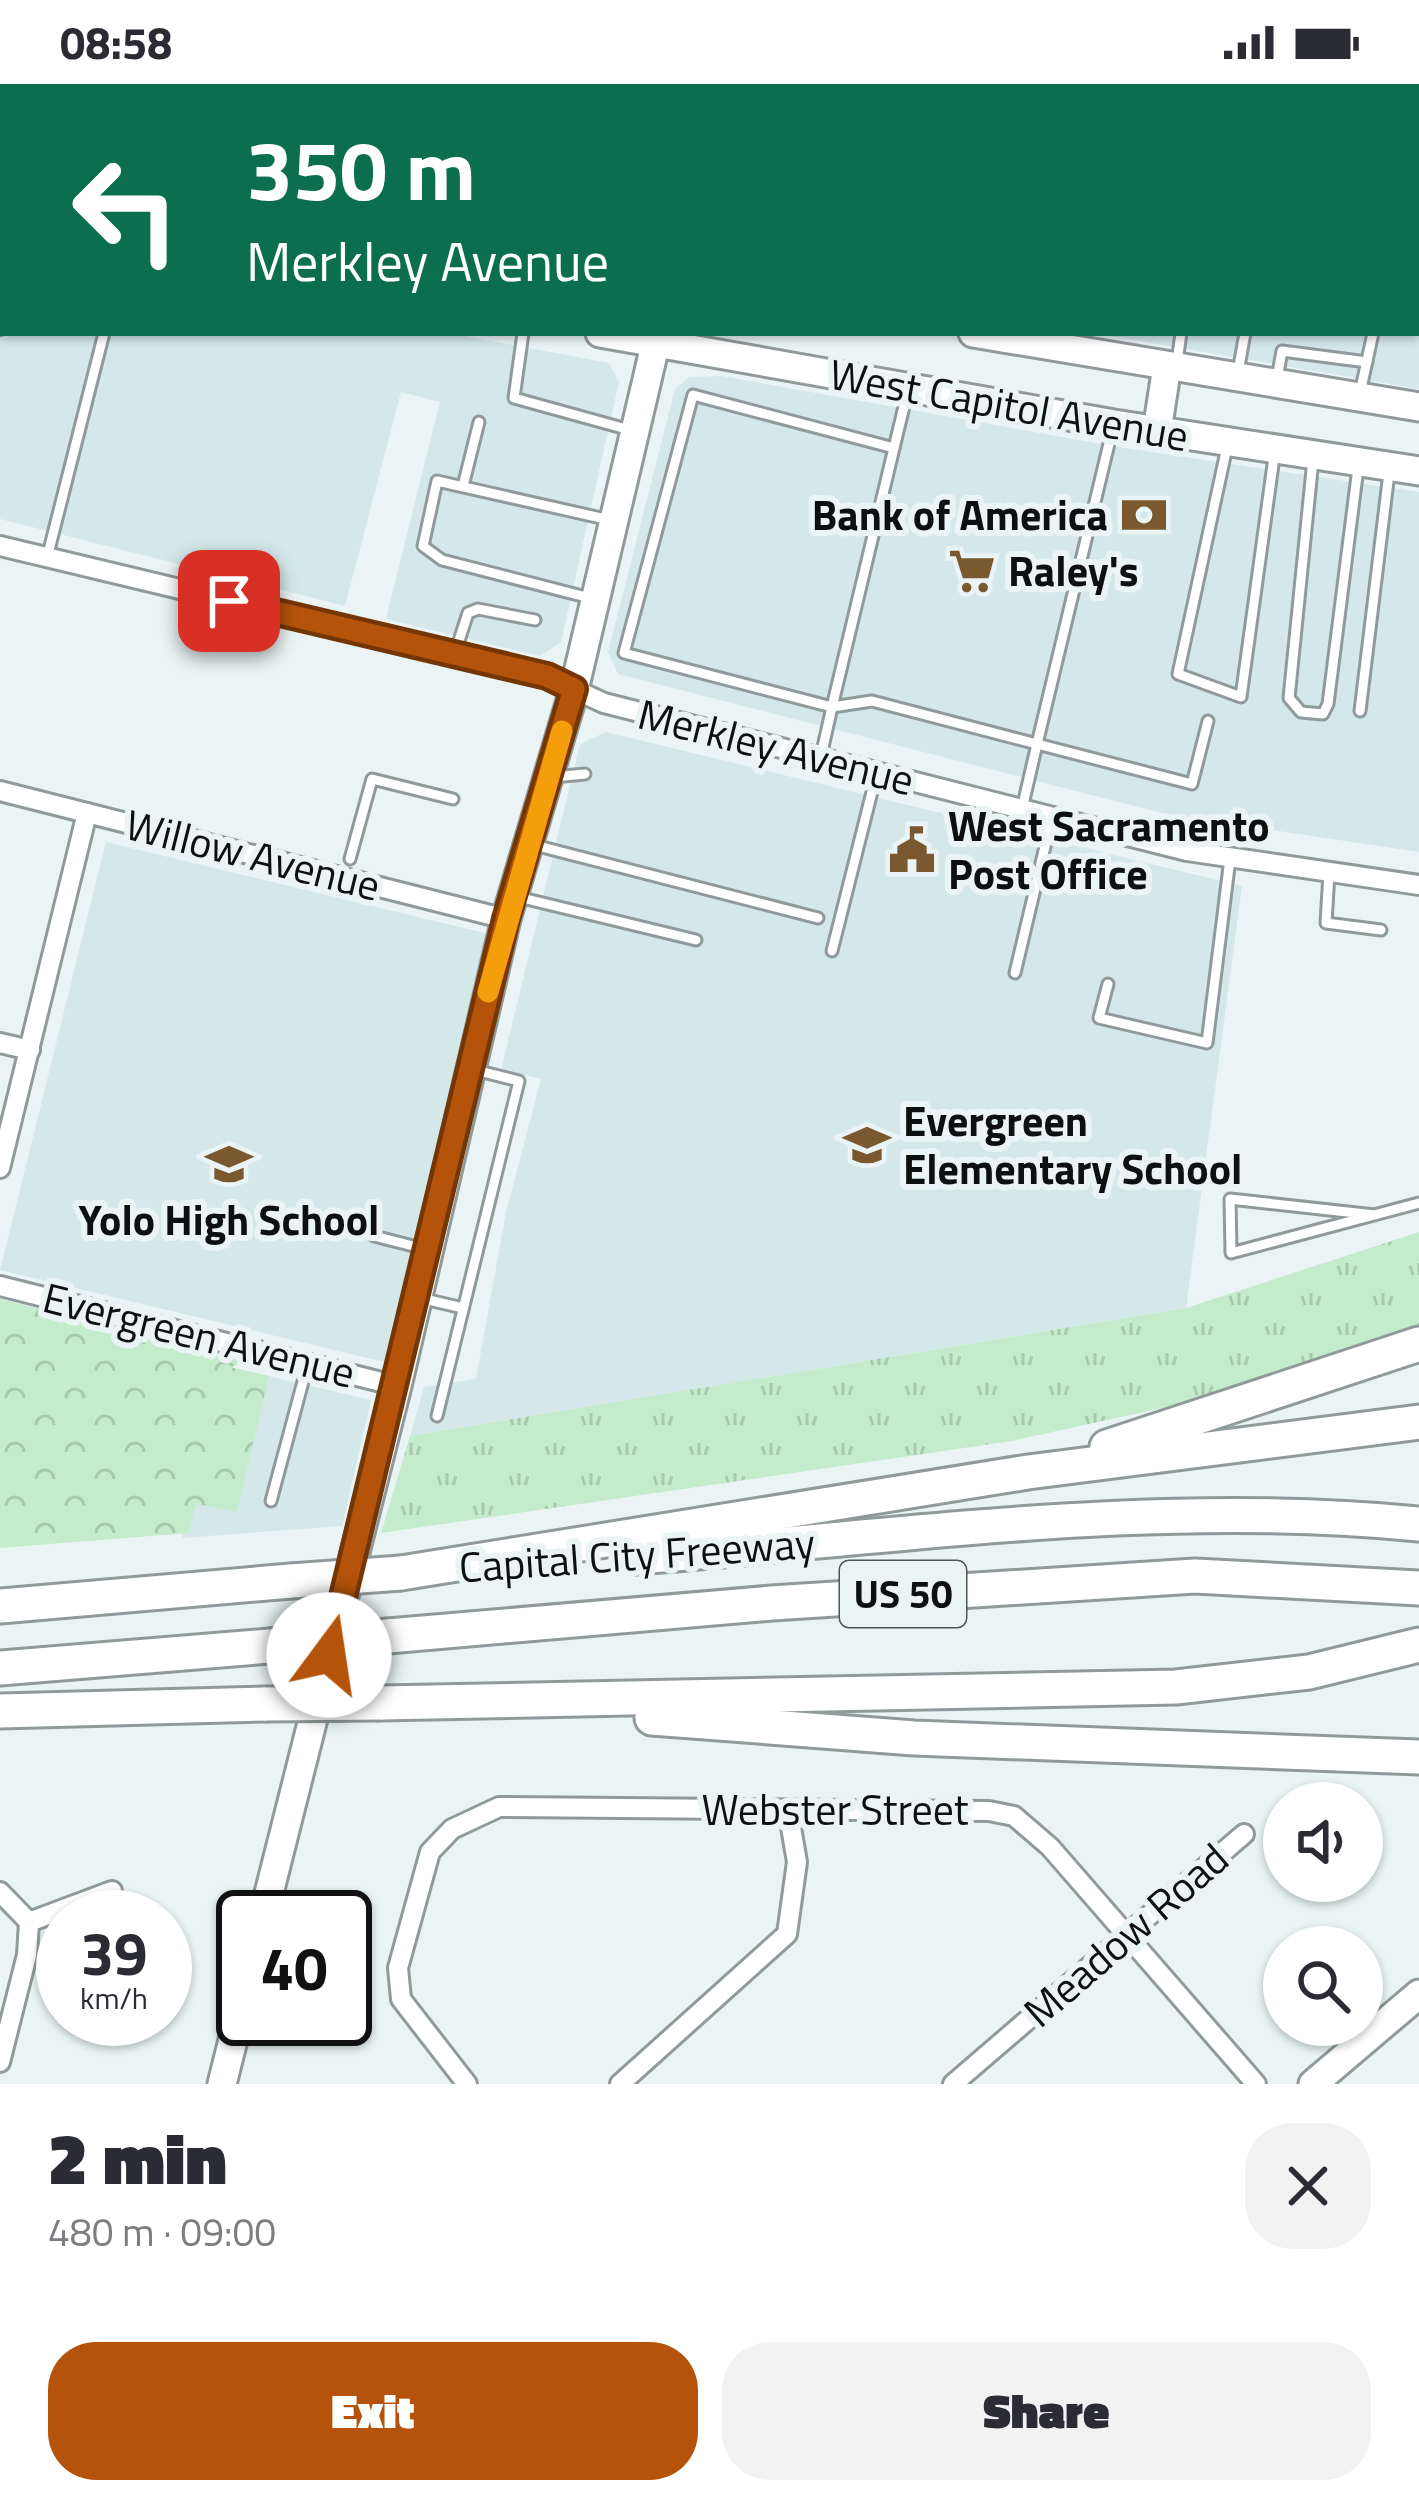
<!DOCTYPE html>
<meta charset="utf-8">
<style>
:root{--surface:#fff;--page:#f2f2f3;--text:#2b2b33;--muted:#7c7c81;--accent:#b45309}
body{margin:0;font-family:"Titillium Web",sans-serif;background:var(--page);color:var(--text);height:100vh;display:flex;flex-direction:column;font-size:45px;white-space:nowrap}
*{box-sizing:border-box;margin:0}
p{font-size:39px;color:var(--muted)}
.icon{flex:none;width:66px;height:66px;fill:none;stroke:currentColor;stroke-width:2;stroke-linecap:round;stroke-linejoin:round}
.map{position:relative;height:2000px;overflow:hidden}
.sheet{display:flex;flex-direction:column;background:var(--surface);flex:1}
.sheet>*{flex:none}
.guide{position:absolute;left:0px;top:0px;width:1419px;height:252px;box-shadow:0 3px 9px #0004;background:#0b6e4f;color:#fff;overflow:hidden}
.fabs{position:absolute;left:1263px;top:1698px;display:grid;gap:24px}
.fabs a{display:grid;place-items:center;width:120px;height:120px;border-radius:50%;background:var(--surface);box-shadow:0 3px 9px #0004;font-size:60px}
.speed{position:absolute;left:36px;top:1806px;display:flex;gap:24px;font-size:60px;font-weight:700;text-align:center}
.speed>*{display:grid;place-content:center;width:156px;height:156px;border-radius:50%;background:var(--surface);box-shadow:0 3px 9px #0004;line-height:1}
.speed small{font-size:30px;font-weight:400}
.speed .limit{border:6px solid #111;border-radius:18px;background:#fff;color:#111}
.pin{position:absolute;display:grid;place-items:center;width:102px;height:102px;color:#fff;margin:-51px;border-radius:24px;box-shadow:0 6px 18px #0006}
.me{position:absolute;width:132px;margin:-66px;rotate:14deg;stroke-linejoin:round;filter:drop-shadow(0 0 9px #0008)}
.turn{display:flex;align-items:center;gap:42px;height:252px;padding:0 48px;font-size:54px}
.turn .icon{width:156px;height:156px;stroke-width:2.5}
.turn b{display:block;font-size:84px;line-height:102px}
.round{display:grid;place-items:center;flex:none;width:126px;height:126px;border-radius:48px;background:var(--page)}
.summary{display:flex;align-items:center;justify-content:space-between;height:204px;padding:0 48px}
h1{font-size:72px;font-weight:800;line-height:90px}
.cta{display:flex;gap:24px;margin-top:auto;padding:24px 48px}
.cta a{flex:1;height:138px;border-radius:48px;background:var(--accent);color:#fff;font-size:48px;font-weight:800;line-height:138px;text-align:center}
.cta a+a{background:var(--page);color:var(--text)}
.status{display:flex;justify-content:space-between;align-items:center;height:84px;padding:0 60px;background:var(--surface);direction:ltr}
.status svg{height:33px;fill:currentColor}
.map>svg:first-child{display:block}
</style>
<div class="status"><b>08:58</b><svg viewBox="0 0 49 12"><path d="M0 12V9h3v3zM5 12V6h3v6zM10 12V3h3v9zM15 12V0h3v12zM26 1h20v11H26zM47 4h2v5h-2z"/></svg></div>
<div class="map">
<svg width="1419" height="2000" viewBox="0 0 1419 2000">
<defs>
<pattern id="grass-tufts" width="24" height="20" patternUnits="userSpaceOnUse" patternTransform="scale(3)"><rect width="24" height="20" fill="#c4eccc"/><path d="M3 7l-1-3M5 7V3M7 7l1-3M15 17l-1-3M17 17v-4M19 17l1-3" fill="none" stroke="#a7c9ae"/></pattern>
<pattern id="forest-crowns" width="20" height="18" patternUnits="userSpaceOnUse" patternTransform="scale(3)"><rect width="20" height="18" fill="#c4eccc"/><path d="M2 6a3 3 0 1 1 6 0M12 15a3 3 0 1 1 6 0" fill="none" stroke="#a7c9ae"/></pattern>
</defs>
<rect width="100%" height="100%" fill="#eaf4f5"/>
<g fill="#d4e8ea">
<polygon points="0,0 687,0 3,3 3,59"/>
<polygon points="1419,102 1419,305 1093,249 1416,249"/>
<polygon points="0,174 3,249 449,249 609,279 619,298 561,558 540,572 386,535 440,318 401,308 345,522 0,435"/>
<polygon points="722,292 1118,363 1419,408 1419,768 1170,731 618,590 608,568 675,305 689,293"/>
<polygon points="606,648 1242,802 1186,1224 410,1352 424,1303 476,1295 506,1128 541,995 501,986 580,660"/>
<polygon points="106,758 489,850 384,1278 0,1186"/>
<polygon points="225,1282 371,1316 342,1442 182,1454"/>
</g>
<polygon fill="url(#grass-tufts)" points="1419,1148 1419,1243 1189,1318 1012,1357 381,1449 410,1352 1186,1224"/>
<polygon fill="url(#forest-crowns)" points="0,1215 231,1272 242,1280 230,1283 269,1292 237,1428 196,1420 188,1449 0,1464"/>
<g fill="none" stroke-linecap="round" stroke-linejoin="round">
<defs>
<g id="lane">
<polyline points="630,0 634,3"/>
<polyline points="743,0 758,3"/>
<polyline points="30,3 30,0"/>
<polyline points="60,3 60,0"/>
<polyline points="176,3 177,0"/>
<polyline points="310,3 310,0"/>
<polyline points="382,3 383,0"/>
<polyline points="559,3 560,0"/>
<polyline points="0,246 3,233"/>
<polyline points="523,249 514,314 630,346"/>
<polyline points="1177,278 1181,249"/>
<polyline points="1238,288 1245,249"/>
<polyline points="1277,295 1282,267 1367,278"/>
<polyline points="1360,309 1373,249"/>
<polyline points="1227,363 1178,590 1241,613 1275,366"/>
<polyline points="894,364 832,623 872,617 1037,660 1113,343"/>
<polyline points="1313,376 1289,614 1301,628 1323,630 1328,620 1358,384"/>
<polyline points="463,402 479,338"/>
<polyline points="47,474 104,249"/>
<polyline points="590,514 442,476 423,462 437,397 610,436"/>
<polyline points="455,569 468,529 478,525 535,536"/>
<polyline points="1360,627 1389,389"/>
<polyline points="821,672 832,623 624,569 693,311 894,364 907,310"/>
<polyline points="553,693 585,690"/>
<polyline points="1022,725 1037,660 1192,700 1208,637"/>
<polyline points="534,761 818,834"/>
<polyline points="350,775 372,695 453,715"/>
<polyline points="1329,789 1326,839 1381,846"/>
<polyline points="518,813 696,856"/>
<polyline points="832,867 877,688"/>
<polyline points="1015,889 1052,733"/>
<polyline points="1108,900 1099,934 1207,959 1230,775"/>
<polyline points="1375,1131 1230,1115 1231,1169 1419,1119"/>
<polyline points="374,1152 425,1165"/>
<polyline points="420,1214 463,1224"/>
<polyline points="437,1332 519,997 475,986"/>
<polyline points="271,1417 308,1279"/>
</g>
<g id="street">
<polyline points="705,3 705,0"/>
<polyline points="0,462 547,593 604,619 1187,767 1419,801"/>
<polyline points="0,707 506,835"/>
<polyline points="0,959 30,966"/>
<polyline points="0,1084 87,729"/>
<polyline points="0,1202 397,1302"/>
<polyline points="0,1808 29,1838"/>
<polyline points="29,1838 112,1807"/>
<polyline points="0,1978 27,1871 29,1838"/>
<polyline points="467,2000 401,1915 398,1884 430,1768 452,1745 499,1723 989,1727 1014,1732 1050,1763 1256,2000"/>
<polyline points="620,2000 787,1850 797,1778 788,1726"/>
<polyline points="953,2000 1244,1750"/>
</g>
<g id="secondary">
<polyline points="0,78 3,78"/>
<polyline points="0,140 3,141"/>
<polyline points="600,249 1114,340 1419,387"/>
<polyline points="973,249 1419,323"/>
<polyline points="1157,347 1167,282"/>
<polyline points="263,1833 397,1302 506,835 574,606 658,249"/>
<polyline points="222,2000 243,1916"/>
<polyline points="1313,2000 1419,1910"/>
</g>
<g id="highway">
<polyline points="1107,1363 1419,1260"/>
<path d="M 637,1473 C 898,1453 1157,1414 1419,1440"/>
<polyline points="401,1489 1028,1388 1419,1338"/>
<polyline points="0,1522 291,1497"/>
<polyline points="388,1552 772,1519 1195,1492 1419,1504"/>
<polyline points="0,1584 270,1562"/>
<polyline points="380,1619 1176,1603 1309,1588 1419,1561"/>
<polyline points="0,1627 266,1620"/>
<polyline points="652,1634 914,1654 1419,1673"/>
</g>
</defs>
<use href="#lane" stroke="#909a9b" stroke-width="15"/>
<use href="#street" stroke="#909a9b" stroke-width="24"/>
<use href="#secondary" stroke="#909a9b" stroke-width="33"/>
<use href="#highway" stroke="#909a9b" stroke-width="39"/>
<use href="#lane" stroke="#fff" stroke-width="9"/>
<use href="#street" stroke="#fff" stroke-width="18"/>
<use href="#secondary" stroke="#fff" stroke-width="27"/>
<use href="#highway" stroke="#fff" stroke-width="33"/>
<defs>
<g id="highway-bridge">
<polyline points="291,1497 401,1489"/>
<polyline points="270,1562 388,1552"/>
<polyline points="266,1620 380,1619"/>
</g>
</defs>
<use href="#highway-bridge" stroke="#909a9b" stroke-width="39" stroke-linecap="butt"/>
<use href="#highway-bridge" stroke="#fff" stroke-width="33"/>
</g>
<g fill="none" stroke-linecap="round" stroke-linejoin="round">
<defs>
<polyline id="route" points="229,517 547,592 574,605 506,835 329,1571"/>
</defs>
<use href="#route" stroke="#753606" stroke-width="30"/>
<use href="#route" stroke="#b45309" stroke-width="21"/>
<polyline stroke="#f59e0b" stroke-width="21" points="488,908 562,647"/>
</g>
<defs>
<symbol id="bank-bare" viewBox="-9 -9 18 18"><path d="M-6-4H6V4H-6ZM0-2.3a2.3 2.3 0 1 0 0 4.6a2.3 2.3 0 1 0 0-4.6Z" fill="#7a5830" stroke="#eaf4f5" stroke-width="2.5" paint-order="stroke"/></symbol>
<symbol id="supermarket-bare" viewBox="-9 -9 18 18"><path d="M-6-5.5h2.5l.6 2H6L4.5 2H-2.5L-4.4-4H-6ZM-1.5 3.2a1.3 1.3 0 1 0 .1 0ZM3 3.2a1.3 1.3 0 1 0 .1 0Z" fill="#7a5830" stroke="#eaf4f5" stroke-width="2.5" paint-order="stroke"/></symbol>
<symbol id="civic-bare" viewBox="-9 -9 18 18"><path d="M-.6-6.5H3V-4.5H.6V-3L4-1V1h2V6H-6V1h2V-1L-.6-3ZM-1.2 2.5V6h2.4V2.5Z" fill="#7a5830" stroke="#eaf4f5" stroke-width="2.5" paint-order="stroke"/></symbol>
<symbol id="school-bare" viewBox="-9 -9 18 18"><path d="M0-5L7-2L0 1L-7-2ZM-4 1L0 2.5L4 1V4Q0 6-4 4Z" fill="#7a5830" stroke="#eaf4f5" stroke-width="2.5" paint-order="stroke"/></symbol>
</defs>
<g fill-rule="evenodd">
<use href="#bank-bare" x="1111" y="398" width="66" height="66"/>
<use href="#supermarket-bare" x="939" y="454" width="66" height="66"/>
<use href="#civic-bare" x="879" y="733" width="66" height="66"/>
<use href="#school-bare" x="834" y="1028" width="66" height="66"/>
<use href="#school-bare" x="196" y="1047" width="66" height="66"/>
</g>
<g text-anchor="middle" stroke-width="12" stroke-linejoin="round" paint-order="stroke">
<rect fill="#eaf4f5" stroke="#4f5455" stroke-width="3" x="840" y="1477" width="126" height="66" rx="9"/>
<g font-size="39" font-weight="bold" fill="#0d1011">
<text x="903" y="1524">US 50</text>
</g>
<g font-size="42" fill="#0d1011" stroke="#eaf4f5">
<text transform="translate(1009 321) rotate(10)" y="15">West Capitol Avenue</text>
<text transform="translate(776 663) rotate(14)" y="15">Merkley Avenue</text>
<text transform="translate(253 771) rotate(14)" y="15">Willow Avenue</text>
<text transform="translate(199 1251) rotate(14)" y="15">Evergreen Avenue</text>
<text transform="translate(637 1471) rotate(-4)" y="15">Capital City Freeway</text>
<text x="835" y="1741">Webster Street</text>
<text transform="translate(1126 1851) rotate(-41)" y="15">Meadow Road</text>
</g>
<g font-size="42" font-weight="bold" fill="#0d1011" stroke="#eaf4f5" text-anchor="start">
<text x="1108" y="446" text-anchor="end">Bank of America</text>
<text x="1008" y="502">Raley's</text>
<text x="948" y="757">West Sacramento<tspan x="948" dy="48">Post Office</tspan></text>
<text x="903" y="1052">Evergreen<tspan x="903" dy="48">Elementary School</tspan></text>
<text x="229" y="1151" text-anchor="middle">Yolo High School</text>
</g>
</g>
</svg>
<div class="fabs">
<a><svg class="icon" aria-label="sound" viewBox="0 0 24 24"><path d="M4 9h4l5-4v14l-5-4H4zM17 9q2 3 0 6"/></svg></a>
<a><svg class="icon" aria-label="search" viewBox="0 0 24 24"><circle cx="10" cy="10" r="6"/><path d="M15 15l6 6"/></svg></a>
</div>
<div class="speed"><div>39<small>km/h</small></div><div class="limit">40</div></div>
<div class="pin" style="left:229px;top:517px;background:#d93025"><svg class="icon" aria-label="arrive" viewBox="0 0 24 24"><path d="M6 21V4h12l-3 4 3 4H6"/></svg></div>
<svg class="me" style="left:329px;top:1571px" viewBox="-20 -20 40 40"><circle r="19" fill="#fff"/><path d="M0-13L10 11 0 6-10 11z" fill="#b45309"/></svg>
<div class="guide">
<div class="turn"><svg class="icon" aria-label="left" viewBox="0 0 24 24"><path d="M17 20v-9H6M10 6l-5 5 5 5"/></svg><div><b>350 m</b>Merkley Avenue</div></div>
</div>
</div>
<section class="sheet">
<div class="summary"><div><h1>2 min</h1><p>480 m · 09:00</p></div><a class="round"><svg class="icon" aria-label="close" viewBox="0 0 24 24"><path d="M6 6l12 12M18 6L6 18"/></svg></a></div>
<div class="cta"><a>Exit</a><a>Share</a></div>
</section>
